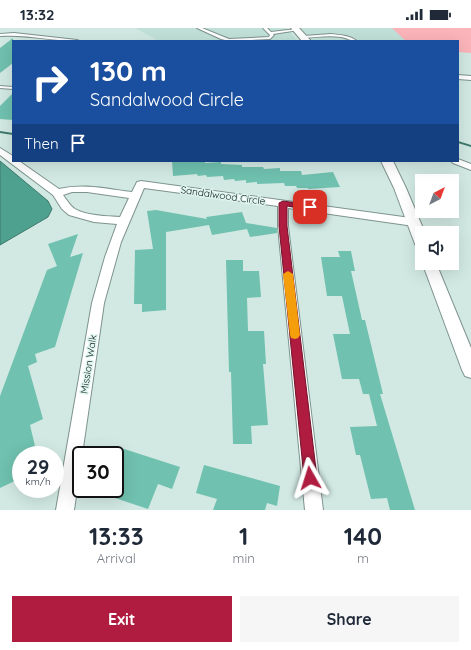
<!DOCTYPE html>
<style>
:root{--surface:#fff;--page:#f6f6f7;--text:#1f2937;--muted:#747a83;--accent:#af1c40}
body{margin:0;font-family:Quicksand,sans-serif;background:var(--page);color:var(--text);height:100vh;display:flex;flex-direction:column;font-size:15px;white-space:nowrap}
*{box-sizing:border-box;margin:0}
p{font-size:13px;color:var(--muted)}
.icon{flex:none;width:22px;height:22px;fill:none;stroke:currentColor;stroke-width:2;stroke-linecap:round;stroke-linejoin:round}
.map{position:relative;height:482px;overflow:hidden}
.details{display:flex;flex-direction:column;background:var(--surface);flex:1}
.details>*{flex:none}
.banner{position:absolute;left:12px;top:12px;width:447px;height:122px;border-radius:0px;box-shadow:0 4px 16px #0002;background:#1a4fa0;color:#fff;overflow:hidden}
.needle{width:26px;rotate:41deg}
.tools{position:absolute;left:415px;top:146px;display:grid;gap:8px}
.tools a{display:grid;place-items:center;width:44px;height:44px;border-radius:0px;background:var(--surface);box-shadow:0 4px 16px #0002;font-size:20px}
.speed{position:absolute;left:12px;top:418px;display:flex;gap:8px;font-size:20px;font-weight:700;text-align:center}
.speed>*{display:grid;place-content:center;width:52px;height:52px;border-radius:50%;background:var(--surface);box-shadow:0 4px 16px #0002;line-height:1}
.speed small{font-size:10px;font-weight:400}
.speed .limit{border:2px solid #111;border-radius:6px;background:#fff;color:#111}
.pin{position:absolute;display:grid;place-items:center;width:34px;height:34px;color:#fff;margin:-17px;border-radius:8px;box-shadow:0 2px 6px #0006}
.me{position:absolute;width:44px;margin:-22px;rotate:354deg;stroke-linejoin:round;filter:drop-shadow(0 0 3px #0008)}
.turn{display:flex;align-items:center;gap:14px;height:84px;padding:0 12px;font-size:18px}
.turn .icon{width:52px;height:52px;stroke-width:2.5}
.turn b{display:block;font-size:28px;line-height:34px}
.then{display:flex;align-items:center;height:38px;padding:0 12px;background:#0003;gap:8px;font-size:15px}
.eta{display:flex;justify-content:space-evenly;align-items:center;height:68px;text-align:center}
.eta b{font-size:24px;font-weight:700;line-height:28px}
.cta{display:flex;gap:8px;margin-top:auto;padding:8px 12px}
.cta a{flex:1;height:46px;border-radius:0px;background:var(--accent);color:#fff;font-size:16px;font-weight:700;line-height:46px;text-align:center}
.cta a+a{background:var(--page);color:var(--text)}
.status{display:flex;justify-content:space-between;align-items:center;height:28px;padding:0 20px;background:var(--surface);direction:ltr}
.status svg{height:11px;fill:currentColor}
.map>svg:first-child{display:block}
</style>
<div class="status"><b>13:32</b><svg viewBox="0 0 49 12"><path d="M0 12V9h3v3zM5 12V6h3v6zM10 12V3h3v9zM15 12V0h3v12zM26 1h20v11H26zM47 4h2v5h-2z"/></svg></div>
<div class="map">
<svg width="471" height="482" viewBox="0 0 471 482">
<rect width="100%" height="100%" fill="#d2e9e3"/>
<g fill="#c1e1d8">
<polygon points="135,0 286,0 298,13 159,13"/>
<polygon points="300,0 430,0 426,13 313,13"/>
</g>
<polygon fill="#fbb4b9" points="392,0 471,0 471,25 458,24 458,13 406,13"/>
<polygon fill="#4fa18f" stroke="#3d796c" points="0,133 48,173 52,181 48,189 0,217"/>
<g fill="none" stroke-linecap="round" stroke-linejoin="round">
<g fill="#3d796c" fill-rule="evenodd">
<polygon points="0,103 13,105 13,107 0,105"/>
<polygon points="458,113 471,117 471,119 458,115"/>
</g>
</g>
<g fill="#70c1af">
<polygon points="13,10 13,35 0,45 0,20"/>
<polygon points="13,65 13,92 0,91 0,78"/>
<polygon points="172,133 205,133 205,135 221,134 221,136 242,137 242,139 263,139 264,141 280,140 280,143 301,143 302,147 333,144 340,159 308,161 308,160 297,160 296,158 285,158 284,155 257,156 257,154 246,155 246,152 235,153 234,151 224,152 223,148 207,149 206,147 198,148 197,146 173,148"/>
<polygon points="156,182 207,191 206,189 242,184 246,195 277,200 277,205 250,209 247,201 212,207 209,197 166,204 166,282 142,284 142,276 134,276 135,222 153,221 147,183"/>
<polygon points="78,206 70,229 83,225 55,319 35,326 37,334 28,338 43,391 30,397 35,418 21,425 21,450 0,460 0,368 47,242 57,238 48,216"/>
<polygon points="338,223 351,223 355,243 351,243 362,292 365,292 383,366 380,366 415,482 390,482 387,470 371,471 360,427 356,427 350,399 377,398 369,366 363,366 359,351 342,351 333,306 350,306 342,268 327,268 321,229 340,229"/>
<polygon points="226,232 243,232 243,243 259,243 261,269 247,270 248,303 264,303 266,336 263,336 268,397 251,398 252,416 233,416 231,344 229,344"/>
<polygon points="115,418 180,439 172,461 158,456 148,481 115,470"/>
<polygon points="204,437 280,458 277,478 267,475 265,482 213,482 217,471 196,465"/>
</g>
<g fill="none" stroke-linecap="round" stroke-linejoin="round">
<defs>
<g id="service">
<polygon points="197,0 202,0 229,11 269,9 270,7 263,0 267,0 271,4 297,1 299,2 273,6 274,7 270,11 229,13 221,11"/>
<path d="M 14,5 L 77,12 L 79,13 C 52,13 26,6 0,8 L 0,6 Z"/>
<path d="M 331,6 C 340,7 349,7 357,13 C 351,13 347,10 341,9 C 329,7 316,9 304,10 L 302,9 L 304,8 Z"/>
<polygon points="0,58 13,59 13,61 0,60"/>
</g>
<g id="minor">
<polygon points="458,47 471,48 471,52 458,51"/>
<path d="M 0,120 L 13,128 L 13,133 L 19,133 L 59,161 C 83,155 107,161 132,164 L 137,154 L 141,153 L 418,191 L 419,194 L 418,197 L 414,198 L 288,180 L 288,198 L 323,482 L 305,482 L 278,198 L 278,178 L 144,160 L 121,214 L 104,275 L 74,482 L 56,482 L 92,275 L 105,229 L 117,196 L 94,194 L 69,187 L 62,181 L 53,167 L 0,127 ZM 72,164 L 87,164 L 129,170 L 120,189 C 108,188 86,188 75,181 C 70,178 67,172 63,167 Z"/>
<polygon points="458,131 471,136 471,142 453,135 451,133 458,133"/>
</g>
<g id="tertiary">
<polygon points="291,0 299,0 311,13 302,13"/>
<polygon points="381,133 393,133 406,160 425,205 422,205 422,221 417,220 415,216 394,160"/>
<polygon points="422,234 436,235 471,320 471,350 465,348 462,342"/>
</g>
</defs>
<use href="#service" stroke="#7e938e" stroke-width="2"/>
<use href="#minor" stroke="#7e938e" stroke-width="2"/>
<use href="#tertiary" stroke="#7e938e" stroke-width="2"/>
<use href="#service" fill="#fff" fill-rule="evenodd"/>
<use href="#minor" fill="#fff" fill-rule="evenodd"/>
<use href="#tertiary" fill="#fff" fill-rule="evenodd"/>
</g>
<polygon fill="#af1c40" stroke="#72122a" points="283,173 310,177 314,179 310,182 287,178 287,198 317,450 315,455 310,457 306,455 304,450 279,198 279,175"/>
<polygon fill="#f59e0b" points="288,243 293,246 300,307 298,310 295,311 291,310 290,307 283,246"/>
<g text-anchor="middle" stroke-width="3" stroke-linejoin="round" paint-order="stroke">
<g font-size="10" fill="#131c1a" stroke="#dff6f0">
<text transform="translate(223 167) rotate(8)" y="4">Sandalwood Circle</text>
<text transform="translate(88 336) rotate(-81)" y="4">Mission Walk</text>
</g>
</g>
</svg>
<div class="tools">
<a><svg class="needle" viewBox="-14 -14 28 28"><path d="M0-13l5 13h-10z" fill="#e53935"/><path d="M0 13l5-13h-10z" fill="#747a83"/></svg></a>
<a><svg class="icon" aria-label="sound" viewBox="0 0 24 24"><path d="M4 9h4l5-4v14l-5-4H4zM17 9q2 3 0 6"/></svg></a>
</div>
<div class="speed"><div>29<small>km/h</small></div><div class="limit">30</div></div>
<div class="pin" style="left:310px;top:179px;background:#d93025"><svg class="icon" aria-label="arrive" viewBox="0 0 24 24"><path d="M6 21V4h12l-3 4 3 4H6"/></svg></div>
<svg class="me" style="left:310px;top:450px" viewBox="-20 -20 40 40"><path d="M0-17L14 15 0 8-14 15z" fill="#af1c40" stroke="#fff" stroke-width="4"/></svg>
<div class="banner">
<div class="turn"><svg class="icon" aria-label="right" viewBox="0 0 24 24"><path d="M7 20v-9h11M14 6l5 5-5 5"/></svg><div><b>130 m</b>Sandalwood Circle</div></div>
<div class="then">Then<svg class="icon" aria-label="arrive" viewBox="0 0 24 24"><path d="M6 21V4h12l-3 4 3 4H6"/></svg></div>
</div>
</div>
<section class="details">
<div class="eta">
<div><b>13:33</b><p>Arrival</p></div>
<div><b>1</b><p>min</p></div>
<div><b>140</b><p>m</p></div>
</div>
<div class="cta"><a>Exit</a><a>Share</a></div>
</section>
